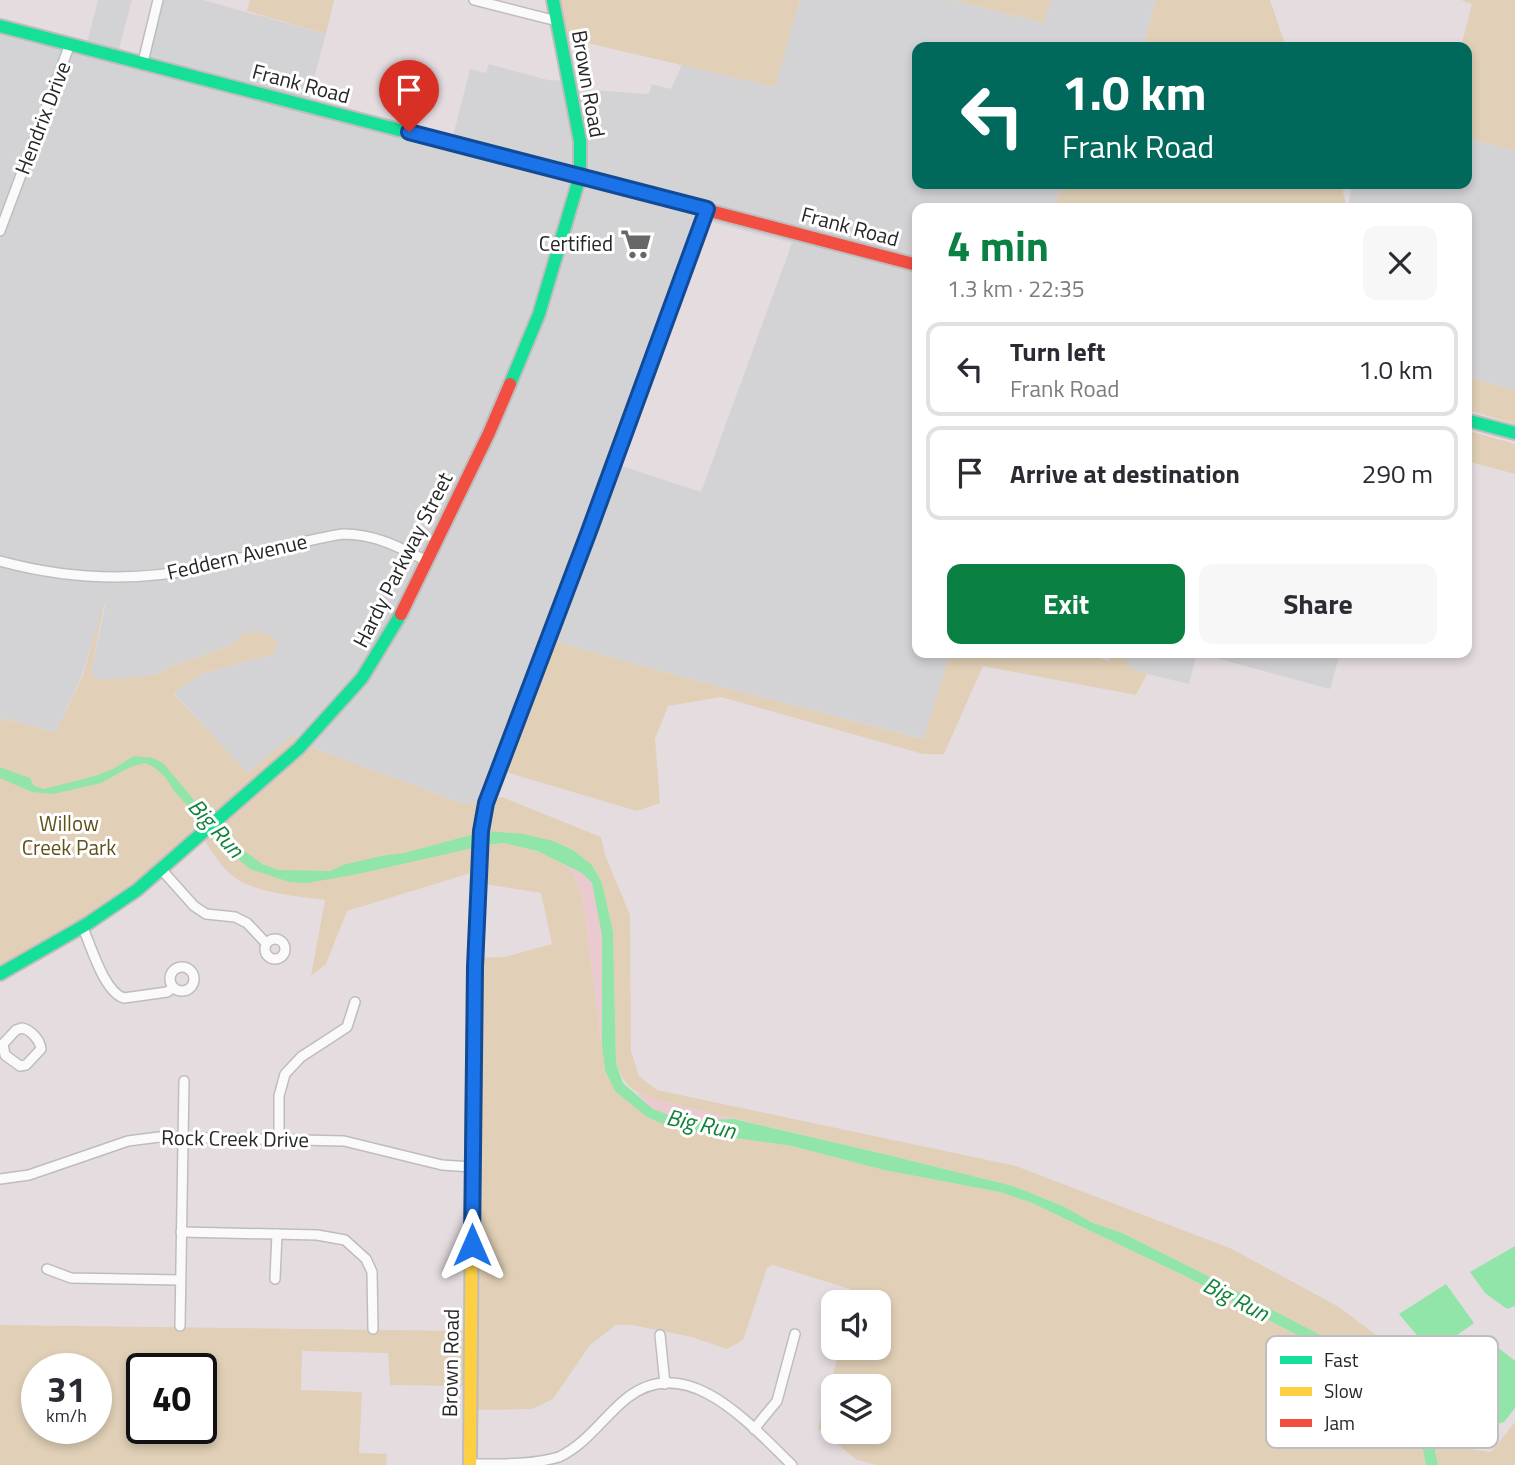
<!DOCTYPE html>
<meta charset="utf-8">
<style>
:root{--surface:#fff;--page:#f7f7f7;--text:#2b2b33;--muted:#7c7c81;--line:#e1e1e2;--accent:#0b8043}
body{margin:0;font-family:"Titillium Web",sans-serif;background:var(--page);color:var(--text);height:100vh;display:flex;flex-direction:column;font-size:26px;white-space:nowrap}
*{box-sizing:border-box;margin:0}
p{font-size:23px;color:var(--muted)}
.icon{flex:none;width:38px;height:38px;fill:none;stroke:currentColor;stroke-width:2;stroke-linecap:round;stroke-linejoin:round}
.map{position:relative;flex:1;overflow:hidden}
.details{position:absolute;left:912px;top:203px;width:560px;height:455px;display:flex;flex-direction:column;background:var(--surface);border-radius:14px;box-shadow:0 4px 10px #0003}
.details>*{flex:none}
.top-card{position:absolute;left:912px;top:42px;width:560px;height:147px;border-radius:14px;box-shadow:0 4px 10px #0003;background:#00695c;color:#fff;overflow:hidden}
.tools{position:absolute;left:821px;top:1290px;display:grid;gap:14px}
.tools a{display:grid;place-items:center;width:70px;height:70px;border-radius:14px;background:var(--surface);box-shadow:0 4px 10px #0003;font-size:35px}
.speed{position:absolute;left:21px;top:1353px;display:flex;gap:14px;font-size:35px;font-weight:700;text-align:center}
.speed>*{display:grid;place-content:center;width:91px;height:91px;border-radius:50%;background:var(--surface);box-shadow:0 4px 10px #0003;line-height:1}
.speed small{font-size:18px;font-weight:400}
.speed .limit{border:4px solid #111;border-radius:10px;background:#fff;color:#111}
.pin{position:absolute;display:grid;place-items:center;width:60px;height:60px;color:#fff;margin:-72px -30px;border-radius:50% 50% 50% 0;rotate:-45deg;box-shadow:0 0 7px #0007}
.pin .icon{rotate:45deg}
.me{position:absolute;width:77px;margin:-38px;rotate:0deg;stroke-linejoin:round;filter:drop-shadow(0 0 5px #0008)}
.turn{display:flex;align-items:center;gap:24px;height:147px;padding:0 35px;font-size:32px}
.turn .icon{width:91px;height:91px;stroke-width:2.5}
.turn b{display:block;font-size:49px;line-height:60px}
.round{display:grid;place-items:center;flex:none;width:74px;height:74px;border-radius:14px;background:var(--page)}
.overview{display:flex;align-items:center;justify-content:space-between;height:119px;padding:0 35px}
h1{font-size:42px;font-weight:700;line-height:52px;color:var(--accent)}
.action{display:flex;gap:14px;margin-top:auto;padding:14px 35px}
.action a{flex:1;height:80px;border-radius:14px;background:var(--accent);color:#fff;font-size:28px;font-weight:700;line-height:80px;text-align:center}
.action a+a{background:var(--page);color:var(--text)}
ul{padding:0;list-style:none}
li{display:flex;align-items:center;gap:21px;height:94px;margin:0 14px 10px;padding:0 21px;border:4px solid var(--line);border-radius:14px}
li div{flex:1}
li b{display:block;font-size:26px}
li em{font-style:normal}
.map>svg:first-child{display:block}
</style>
<div class="map">
<svg width="1515" height="1465" viewBox="0 0 1515 1465">
<rect width="100%" height="100%" fill="#e5dce0"/>
<g fill="#d3d3d6" fill-rule="evenodd">
<path d="M 98,0 L 132,0 L 118,52 L 141,58 L 157,0 L 203,0 L 326,34 L 307,104 L 452,140 L 470,69 L 486,73 L 489,64 L 548,80 L 573,81 L 576,89 L 649,94 L 652,84 L 671,89 L 682,64 L 774,87 L 800,0 L 952,0 L 1044,23 L 1051,0 L 1156,0 L 1143,47 L 917,47 L 917,184 L 1061,184 L 1054,208 L 917,208 L 917,653 L 950,653 L 925,739 L 690,679 L 556,642 L 491,800 L 464,804 L 308,746 L 248,774 L 173,692 L 204,673 L 274,654 L 232,645 L 169,667 L 155,675 L 99,681 L 91,672 L 106,601 L 82,675 L 56,732 L 0,718 L 0,25 L 86,47 ZM 707,221 L 792,243 L 701,492 L 619,465 Z"/>
<polygon points="1467,138 1515,151 1515,390 1467,377 1466,208 1348,208 1352,184 1466,184"/>
<polygon points="1130,653 1340,653 1330,689 1197,653 1189,684 1147,674 1126,666"/>
</g>
<g fill="#e1d0b7" fill-rule="evenodd">
<polygon points="250,0 334,0 326,34 247,11"/>
<polygon points="558,0 800,0 775,87 566,38"/>
<polygon points="952,0 1051,0 1044,23"/>
<polygon points="1156,0 1270,0 1286,47 1143,47"/>
<polygon points="1461,0 1515,0 1515,151 1467,138 1466,47 1461,47 1472,4"/>
<polygon points="1061,184 1341,184 1347,208 1054,208"/>
<polygon points="1467,377 1515,390 1515,424 1467,410"/>
<polygon points="1466,430 1515,444 1515,474 1467,461"/>
<path d="M 106,595 L 91,672 L 99,680 L 155,675 L 169,667 L 232,645 L 242,634 C 257,632 268,629 278,643 L 274,654 L 204,673 L 173,693 L 248,773 L 293,735 L 300,740 L 124,891 L 88,918 L 0,967 L 0,718 L 56,732 L 83,675 Z"/>
<polygon points="556,642 690,679 924,739 950,653 1080,653 1109,661 1112,653 1130,653 1127,666 1147,674 1136,695 983,666 944,754 923,754 721,697 668,706 655,739 660,803 637,811 502,771"/>
<path d="M 308,746 L 464,804 L 480,802 L 474,831 L 474,872 L 347,911 L 326,964 L 311,976 L 325,900 C 297,896 265,894 240,881 C 224,872 214,854 204,840 Z"/>
<path d="M 502,797 L 601,837 L 605,855 L 630,915 L 631,1051 L 639,1076 L 657,1090 L 1016,1166 L 1232,1249 L 1339,1307 L 1393,1348 L 1429,1394 L 1457,1447 L 1491,1452 L 1515,1422 L 1515,1465 L 1438,1465 L 1429,1422 L 1413,1391 L 1194,1269 L 1122,1233 L 1093,1223 L 1063,1206 L 1013,1186 L 888,1155 L 659,1101 C 633,1091 626,1089 616,1063 L 613,931 L 602,883 L 592,865 L 573,851 L 486,831 L 491,800 Z"/>
<path d="M 504,843 C 528,849 558,853 573,874 C 578,881 580,892 583,900 L 605,1070 L 678,1130 L 792,1146 L 884,1170 L 1000,1192 L 1032,1203 L 1185,1276 L 1354,1365 L 1384,1383 L 1407,1401 L 1417,1420 L 1426,1465 L 876,1465 L 857,1460 L 818,1428 L 840,1348 L 878,1348 L 878,1302 L 849,1302 L 850,1289 L 773,1265 L 767,1268 L 743,1340 L 727,1349 L 692,1337 L 632,1325 L 616,1325 L 590,1345 L 553,1399 L 532,1409 L 474,1410 L 478,958 L 504,957 L 552,944 L 541,893 L 484,884 L 486,845 ZM 833,1386 L 878,1386 L 878,1432 L 833,1432 Z"/>
<path d="M 0,1325 L 466,1331 L 465,1386 L 390,1385 L 388,1353 L 302,1351 L 301,1390 L 362,1392 L 359,1453 L 387,1454 L 386,1465 L 0,1465 ZM 37,1368 L 96,1368 L 96,1428 L 37,1428 ZM 142,1368 L 201,1368 L 201,1428 L 142,1428 Z"/>
</g>
<g fill="#eacad0">
<path d="M 564,864 C 573,868 585,872 591,882 C 609,909 602,1010 602,1046 L 583,900 L 575,876 Z"/>
<path d="M 636,1092 L 659,1101 L 734,1119 C 708,1120 674,1123 652,1108 C 646,1104 641,1097 636,1092 Z"/>
</g>
<g fill="#91e5a8">
<polygon points="134,756 153,758 164,764 224,836 262,864 278,870 330,871 343,865 381,856 404,853 486,831 523,834 553,841 573,850 592,865 602,883 613,931 616,1063 623,1083 653,1109 674,1117 703,1120 734,1119 888,1155 1013,1186 1063,1206 1093,1223 1122,1233 1194,1269 1387,1370 1413,1391 1429,1422 1438,1465 1426,1465 1417,1420 1407,1402 1384,1383 1354,1365 1185,1276 1032,1203 1000,1192 884,1170 792,1146 678,1130 647,1117 615,1091 605,1070 602,1046 602,935 592,883 582,873 537,851 504,843 486,845 358,874 307,883 289,882 250,869 231,853 206,826 174,791 166,778 154,767 145,763 130,767 101,783 53,794 32,792 0,778 0,768 2,768 30,778 34,786 44,789 95,776 113,769"/>
<polygon points="1515,1246 1515,1306 1507,1309 1485,1293 1470,1272"/>
<polygon points="1446,1284 1474,1323 1432,1353 1399,1314"/>
<polygon points="1486,1338 1515,1361 1515,1408 1504,1422 1483,1427 1442,1366"/>
</g>
<g fill="none" stroke-linecap="round" stroke-linejoin="round">
<defs>
<g id="street">
<polyline points="474,0 557,21"/>
<polyline points="143,62 158,0"/>
<polyline points="0,231 70,44"/>
<path d="M 0,561 C 66,579 135,582 202,568 C 249,557 296,541 343,534 C 375,534 399,547 427,561"/>
<polyline points="161,869 194,906 206,914 235,917 247,923 266,943"/>
<path d="M 83,928 C 91,946 104,992 124,998 L 167,992 L 173,988"/>
<circle cx="275" cy="949" r="10"/>
<circle cx="182" cy="979" r="12"/>
<path d="M 22,1028 C 31,1030 40,1040 41,1049 L 26,1065 L 20,1066 L 5,1055 L 3,1044 L 16,1030 Z"/>
<polyline points="279,1139 279,1096 285,1074 301,1057 347,1027 355,1002"/>
<polyline points="0,1179 29,1175 128,1141 159,1137 344,1141 442,1165 472,1167"/>
<polyline points="181,1232 317,1235 345,1240 366,1259 372,1272 373,1329"/>
<polyline points="47,1269 71,1278 180,1280"/>
<polyline points="275,1279 277,1234"/>
<polyline points="180,1326 184,1081"/>
<polyline points="660,1335 665,1384"/>
<polyline points="754,1429 777,1401 795,1334"/>
<path d="M 470,1464 C 499,1464 532,1465 559,1457 C 588,1443 603,1417 627,1398 C 688,1350 752,1427 792,1465"/>
</g>
<g id="fast">
<polyline points="0,26 668,200"/>
<polyline points="510,384 539,314 580,176 580,141 553,0"/>
<polyline points="1466,420 1515,433"/>
<polyline points="0,974 87,924 137,890 299,748 362,678 401,614"/>
</g>
<g id="slow">
<polyline points="562,601 707,209"/>
<polyline points="470,1465 473,1056 478,906"/>
</g>
<g id="jam">
<polyline points="668,200 917,265"/>
<polyline points="401,614 489,433 510,384"/>
<polyline points="478,906 481,831 486,803 562,601"/>
</g>
</defs>
<use href="#street" stroke="#bebdbe" stroke-width="12"/>
<use href="#fast" stroke="#bebdbe" stroke-width="16"/>
<use href="#slow" stroke="#bebdbe" stroke-width="16"/>
<use href="#jam" stroke="#bebdbe" stroke-width="16"/>
<use href="#street" stroke="#fbfafa" stroke-width="9"/>
<use href="#fast" stroke="#16e098" stroke-width="12"/>
<use href="#slow" stroke="#ffcf43" stroke-width="12"/>
<use href="#jam" stroke="#f24e42" stroke-width="12"/>
</g>
<g fill="none" stroke-linecap="round" stroke-linejoin="round">
<defs>
<polyline id="route" points="409,132 707,209 588,534 486,803 481,831 475,967 472,1245"/>
</defs>
<use href="#route" stroke="#114b97" stroke-width="18"/>
<use href="#route" stroke="#1a73e8" stroke-width="12"/>
</g>
<defs>
<symbol id="supermarket-bare" viewBox="-9 -9 18 18"><path d="M-6-5.5h2.5l.6 2H6L4.5 2H-2.5L-4.4-4H-6ZM-1.5 3.2a1.3 1.3 0 1 0 .1 0ZM3 3.2a1.3 1.3 0 1 0 .1 0Z" fill="#696667" stroke="#fff" stroke-width="2.5" paint-order="stroke"/></symbol>
</defs>
<g fill-rule="evenodd">
<use href="#supermarket-bare" x="614" y="222" width="44" height="44"/>
</g>
<g text-anchor="middle" stroke-width="6" stroke-linejoin="round" paint-order="stroke">
<g font-size="21" fill="#262626" stroke="#fff">
<text transform="translate(301 84) rotate(15)" y="7">Frank Road</text>
<text transform="translate(588 84) rotate(80)" y="7">Brown Road</text>
<text transform="translate(43 118) rotate(-69)" y="7">Hendrix Drive</text>
<text transform="translate(850 227) rotate(15)" y="7">Frank Road</text>
<text transform="translate(237 557) rotate(-13)" y="7">Feddern Avenue</text>
<text transform="translate(403 560) rotate(-63)" y="7">Hardy Parkway Street</text>
<text transform="translate(235 1139) rotate(1)" y="7">Rock Creek Drive</text>
<text transform="translate(451 1363) rotate(-89)" y="7">Brown Road</text>
</g>
<g font-size="21" fill="#262626" stroke="#fff" text-anchor="end">
<text x="613" y="251">Certified</text>
</g>
<g font-size="21" fill="#5f521b" stroke="#fff">
<text x="69" y="831">Willow<tspan x="69" dy="24">Creek Park</tspan></text>
</g>
<g font-size="23" font-style="italic" fill="#12823a" stroke="#fff">
<text transform="translate(216 828) rotate(48)" y="8">Big Run</text>
<text transform="translate(701 1124) rotate(12)" y="8">Big Run</text>
<text transform="translate(1236 1299) rotate(27)" y="8">Big Run</text>
</g>
</g>
<rect x="1266" y="1336" width="232" height="112" rx="10" fill="#fff" stroke="#bebebe" stroke-width="2"/>
<rect x="1280" y="1356" width="32" height="8" fill="#16e098"/>
<rect x="1280" y="1387" width="32" height="9" fill="#ffcf43"/>
<rect x="1280" y="1419" width="32" height="8" fill="#f24e42"/>
<g font-size="19" fill="#262626">
<text x="1324" y="1367">Fast</text>
<text x="1324" y="1398">Slow</text>
<text x="1324" y="1430">Jam</text>
</g>
</svg>
<div class="tools">
<a><svg class="icon" aria-label="sound" viewBox="0 0 24 24"><path d="M4 9h4l5-4v14l-5-4H4zM17 9q2 3 0 6"/></svg></a>
<a><svg class="icon" aria-label="layers" viewBox="0 0 24 24"><path d="M12 4l9 5-9 5-9-5zM3 14l9 5 9-5"/></svg></a>
</div>
<div class="speed"><div>31<small>km/h</small></div><div class="limit">40</div></div>
<div class="pin" style="left:409px;top:132px;background:#d93025"><svg class="icon" aria-label="arrive" viewBox="0 0 24 24"><path d="M6 21V4h12l-3 4 3 4H6"/></svg></div>
<svg class="me" style="left:472px;top:1245px" viewBox="-20 -20 40 40"><path d="M0-17L14 15 0 8-14 15z" fill="#1a73e8" stroke="#fff" stroke-width="4"/></svg>
<div class="top-card">
<div class="turn"><svg class="icon" aria-label="left" viewBox="0 0 24 24"><path d="M17 20v-9H6M10 6l-5 5 5 5"/></svg><div><b>1.0 km</b>Frank Road</div></div>
</div>
<section class="details">
<div class="overview"><div><h1>4 min</h1><p>1.3 km · 22:35</p></div><a class="round"><svg class="icon" aria-label="close" viewBox="0 0 24 24"><path d="M6 6l12 12M18 6L6 18"/></svg></a></div>
<ul>
<li><svg class="icon" aria-label="left" viewBox="0 0 24 24"><path d="M17 20v-9H6M10 6l-5 5 5 5"/></svg><div><b>Turn left</b><p>Frank Road</p></div><em>1.0 km</em></li>
<li><svg class="icon" aria-label="arrive" viewBox="0 0 24 24"><path d="M6 21V4h12l-3 4 3 4H6"/></svg><div><b>Arrive at destination</b></div><em>290 m</em></li>
</ul>
<div class="action"><a>Exit</a><a>Share</a></div>
</section>
</div>
